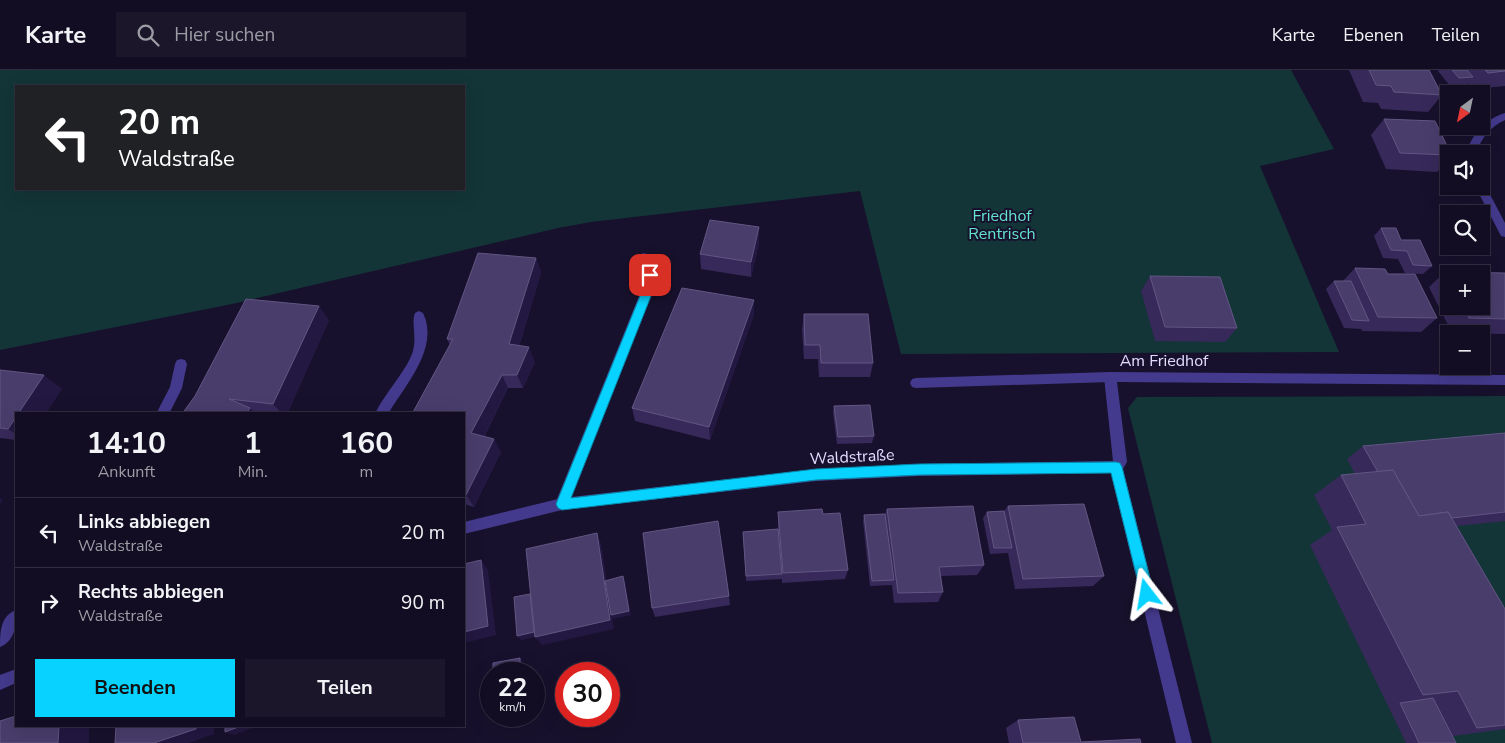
<!DOCTYPE html>
<html lang="de">
<meta charset="utf-8">
<style>
:root{--surface:#120d22;--page:#1b162a;--text:#f1f3f6;--muted:#9c9ca5;--line:#312d40;--accent:#08d2ff}
body{margin:0;font-family:"Nunito Sans",sans-serif;background:var(--page);color:var(--text);height:100vh;display:flex;flex-direction:column;font-size:19px;white-space:nowrap}
*{box-sizing:border-box;margin:0}
p{font-size:16px;color:var(--muted)}
.icon{flex:none;width:28px;height:28px;fill:none;stroke:currentColor;stroke-width:2;stroke-linecap:round;stroke-linejoin:round}
.map{position:relative;flex:1;overflow:hidden}
.side{position:absolute;left:15px;top:342px;width:450px;height:315px;display:flex;flex-direction:column;background:var(--surface);border-radius:0px;box-shadow:0 5px 20px #0002,0 0 0 1px var(--line)}
.side>*{flex:none}
.guide{position:absolute;left:15px;top:15px;width:450px;height:105px;border-radius:0px;box-shadow:0 5px 20px #0002,0 0 0 1px var(--line);background:#202124;color:#fff;overflow:hidden}
.needle{width:32px;rotate:213deg}
.buttons{position:absolute;left:1440px;top:15px;display:grid;gap:10px}
.buttons a{display:grid;place-items:center;width:50px;height:50px;border-radius:0px;background:var(--surface);box-shadow:0 5px 20px #0002,0 0 0 1px var(--line);font-size:25px}
.speed{position:absolute;left:480px;top:592px;display:flex;gap:10px;font-size:25px;font-weight:700;text-align:center}
.speed>*{display:grid;place-content:center;width:65px;height:65px;border-radius:50%;background:var(--surface);box-shadow:0 5px 20px #0002,0 0 0 1px var(--line);line-height:1}
.speed small{font-size:12px;font-weight:400}
.speed .limit{border:8px solid #d22;background:#fff;color:#111}
.pin{position:absolute;display:grid;place-items:center;width:42px;height:42px;color:#fff;margin:-21px;border-radius:10px;box-shadow:0 2px 8px #0006}
.me{position:absolute;width:55px;margin:-28px;rotate:346deg;stroke-linejoin:round;filter:drop-shadow(0 0 4px #0008)}
.turn{display:flex;align-items:center;gap:18px;height:105px;padding:0 20px;font-size:22px}
.turn .icon{width:65px;height:65px;stroke-width:2.5}
.turn b{display:block;font-size:35px;line-height:42px}
.eta{display:flex;justify-content:space-evenly;align-items:center;height:85px;text-align:center}
.eta b{font-size:30px;font-weight:700;line-height:35px}
.primary-button{display:flex;gap:10px;margin-top:auto;padding:10px 20px}
.primary-button a{flex:1;height:58px;border-radius:0px;background:var(--accent);color:#111;font-size:20px;font-weight:700;line-height:58px;text-align:center}
.primary-button a+a{background:var(--page);color:var(--text)}
ul{padding:0;list-style:none}
li{display:flex;align-items:center;gap:15px;height:70px;padding:0 20px;border-top:1px solid var(--line)}
li div{flex:1}
li b{display:block;font-size:19px}
li em{font-style:normal}
header{display:flex;align-items:center;gap:30px;box-sizing:border-box;height:70px;padding:0 25px;background:var(--surface);border-bottom:1px solid var(--line)}
header strong{font-size:24px}
nav{display:flex;gap:28px;margin-inline-start:auto;font-size:18px}
.search{width:350px;height:45px;background:var(--page);display:flex;align-items:center;gap:12px;box-sizing:border-box;padding:0 18px;border-radius:0px;color:var(--muted);font-size:19px}
.map>svg:first-child{display:block}
</style>
<header>
<strong>Karte</strong>
<div class="search"><svg class="icon" aria-label="search" viewBox="0 0 24 24"><circle cx="10" cy="10" r="6"/><path d="M15 15l6 6"/></svg>Hier suchen</div>
<nav><a>Karte</a><a>Ebenen</a><a>Teilen</a></nav>
</header>
<div class="map">
<svg width="1505" height="673" viewBox="0 0 1505 673">
<rect width="100%" height="100%" fill="#18112d"/>
<g fill="#133537" fill-rule="evenodd">
<path d="M 0,0 L 1291,0 L 1334,79 L 1260,96 L 1339,282 L 901,284 L 860,121 L 591,152 L 558,158 L 232,234 L 0,280 ZM 16,16 L 464,16 L 464,119 L 16,119 Z"/>
<polygon points="1505,326 1505,673 1212,673 1128,338 1137,327"/>
</g>
<g fill="none" stroke-linecap="round" stroke-linejoin="round">
<g fill="#443a8d" fill-rule="evenodd">
<polygon points="643,183 647,184 656,205 651,226 569,434 567,438 562,440 557,438 555,434 639,226 644,205 637,187"/>
<path d="M 419,241 L 423,243 C 440,278 405,315 388,344 L 375,344 C 384,324 408,299 413,281 C 417,268 411,251 415,243 Z"/>
<polygon points="181,289 185,290 187,294 182,318 169,344 156,344 170,317 175,294 177,290"/>
<polygon points="1110,302 1114,303 1116,307 1114,311 1110,312 916,318 912,317 910,313 912,309 916,308"/>
<path d="M 16,540 C 17,554 15,571 0,577 C 0,563 0,546 16,540 Z"/>
</g>
<g fill="#443a8d" fill-rule="evenodd">
<path d="M 1505,43 L 1505,50 C 1490,57 1481,68 1476,84 L 1466,84 C 1472,64 1485,49 1505,43 Z"/>
<polygon points="1481,113 1484,113 1505,153 1505,167 1501,166 1475,116 1481,116"/>
<polygon points="1110,302 1505,305 1505,315 1117,312 1127,392 1123,399 1192,673 1176,673 1111,403 919,406 816,411 562,440 464,464 464,452 562,428 816,399 919,394 1113,391 1104,307 1106,303"/>
<polygon points="16,599 16,613 0,620 0,605"/>
</g>
</g>
<g fill="#37295a" fill-rule="evenodd">
<polygon points="1349,0 1429,0 1442,25 1428,42 1381,39 1378,33 1363,32"/>
<polygon points="1439,0 1505,0 1505,16 1473,19 1468,13 1465,16 1451,17 1438,1"/>
<polygon points="1384,49 1449,85 1449,89 1437,102 1386,99 1371,65"/>
<polygon points="1381,158 1432,196 1423,204 1405,203 1398,189 1383,188 1374,166"/>
<polygon points="759,173 751,207 701,199 700,184"/>
<polygon points="536,188 541,203 519,276 535,292 523,318 508,318 484,367 501,382 474,437 464,434 464,344 450,275 447,269"/>
<polygon points="1355,198 1388,204 1437,248 1421,262 1362,261 1361,259 1344,258 1326,219 1334,211 1343,211"/>
<path d="M 1445,202 L 1505,203 L 1505,264 L 1452,263 L 1429,217 ZM 1449,204 L 1481,236 L 1449,236 Z"/>
<polygon points="1150,206 1237,258 1225,272 1155,271 1141,221"/>
<polygon points="754,244 710,370 635,351 632,338"/>
<polygon points="804,244 873,293 870,307 819,307 818,289 804,289 802,259"/>
<polygon points="329,250 287,344 182,344"/>
<polygon points="0,300 62,319 16,344 16,370 0,368"/>
<polygon points="834,336 874,366 872,373 837,374 833,343"/>
<polygon points="1505,363 1505,451 1457,456 1505,539 1505,659 1453,666 1456,673 1406,673 1310,475 1332,460 1314,425 1341,405 1355,404 1347,389 1363,376"/>
<polygon points="1008,436 1104,506 1093,516 1015,519 1008,483 990,484 983,448 987,442 1004,441"/>
<polygon points="887,439 984,495 977,505 941,506 943,522 938,532 894,533 892,515 870,516 863,451 864,445 885,444"/>
<polygon points="778,442 823,444 848,500 845,509 782,513 782,508 782,509 746,511 743,462 778,459"/>
<polygon points="729,526 730,535 655,547 652,538"/>
<polygon points="1018,650 1081,672 1141,673 1009,673 1006,658"/>
</g>
<g fill="#231841">
<polygon points="759,157 759,173 751,207 751,192"/>
<polygon points="536,188 541,203 515,288 509,274"/>
<polygon points="754,230 754,244 710,370 709,357"/>
<polygon points="319,236 329,250 287,344 282,344 273,334"/>
<polygon points="529,277 535,292 523,318 517,305"/>
<polygon points="44,305 62,319 46,344 18,344"/>
<polygon points="502,305 508,318 479,376 471,363"/>
<polygon points="250,338 256,344 246,344"/>
<polygon points="16,347 16,364 8,359"/>
<polygon points="494,369 501,382 474,437 466,425"/>
<polygon points="0,428 3,430 0,434"/>
<polygon points="597,463 601,474 612,544 623,506 625,511 631,545 613,549 612,547 614,559 542,575 535,567 521,570 517,566 537,561"/>
<polygon points="481,490 488,500 496,565 464,573 464,562"/>
<polygon points="520,588 523,592 524,604 520,604"/>
<polygon points="59,656 89,656 89,673 58,673"/>
<polygon points="196,656 214,656 214,664 189,673 154,673"/>
<polygon points="241,656 258,656 234,665 225,662"/>
</g>
<g fill="#493d6c" stroke="#625683">
<polygon points="1369,0 1429,0 1442,25 1394,22 1391,16 1376,15"/>
<polygon points="1452,0 1467,0 1473,7 1459,8"/>
<polygon points="1485,0 1505,0 1505,1 1488,3"/>
<polygon points="1384,49 1435,51 1451,84 1449,84 1449,85 1400,83"/>
<polygon points="710,150 759,157 751,192 700,184"/>
<polygon points="1381,158 1396,158 1401,170 1420,170 1432,196 1413,195 1407,181 1391,180"/>
<polygon points="478,183 536,188 509,274 529,277 517,305 502,305 471,363 494,369 466,425 464,424 464,344 412,344 453,269 447,269"/>
<polygon points="1355,198 1385,199 1388,204 1415,204 1437,248 1378,247"/>
<polygon points="1445,202 1505,203 1505,249 1469,248 1463,236 1481,236 1481,204 1449,204 1449,209"/>
<polygon points="1150,206 1220,207 1237,258 1165,257"/>
<polygon points="1334,211 1351,211 1369,251 1352,250"/>
<polygon points="682,218 754,230 709,357 632,338"/>
<polygon points="246,229 319,236 273,334 229,329 250,338 246,344 182,344 195,326"/>
<polygon points="804,244 868,244 873,293 821,293 820,275 805,275"/>
<polygon points="0,300 44,305 18,344 16,344 16,347 8,359 0,358"/>
<polygon points="870,335 874,366 838,367 834,336"/>
<polygon points="1505,363 1505,442 1452,448 1448,442 1419,446 1393,400 1378,402 1363,376"/>
<polygon points="1393,400 1419,446 1448,442 1505,539 1505,655 1477,658 1458,621 1423,625 1337,457 1366,454 1341,405"/>
<polygon points="1084,434 1104,506 1023,509 1008,436"/>
<polygon points="973,436 984,495 939,497 943,522 898,523 887,439"/>
<polygon points="822,439 823,444 840,443 848,500 783,503 778,442"/>
<polygon points="1004,441 1012,478 994,478 987,442"/>
<polygon points="885,444 894,510 872,511 864,445"/>
<polygon points="718,451 729,526 652,538 643,463"/>
<polygon points="778,459 782,504 746,506 743,462"/>
<polygon points="597,463 610,550 535,567 526,479"/>
<polygon points="481,490 488,556 464,562 464,494"/>
<polygon points="623,506 629,541 611,545 605,511"/>
<polygon points="530,524 534,562 517,566 514,527"/>
<polygon points="520,588 520,604 493,604 493,593"/>
<polygon points="1433,628 1456,673 1419,673 1400,633"/>
<polygon points="16,646 16,656 59,656 58,673 0,673 0,651"/>
<polygon points="1074,647 1081,672 1140,669 1141,673 1023,673 1018,650"/>
<polygon points="116,656 196,656 196,659 154,673 115,673"/>
<polygon points="225,656 241,656 225,662"/>
</g>
<polygon fill="#08d2ff" stroke="#0588a6" points="650,201 655,205 651,226 571,428 816,399 919,394 1116,392 1120,393 1122,397 1154,524 1152,529 1147,531 1143,529 1141,524 1111,403 919,405 816,410 562,440 558,438 556,434 640,226 645,205"/>
<g text-anchor="middle" stroke-width="4" stroke-linejoin="round" paint-order="stroke">
<g font-size="16" fill="#63e5cf" stroke="#18112d">
<text x="1002" y="151">Friedhof<tspan x="1002" dy="18">Rentrisch</tspan></text>
</g>
<g font-size="16" fill="#e3dcff" stroke="#18112d">
<text x="1164" y="296">Am Friedhof</text>
<text transform="translate(852 386) rotate(-3)" y="6">Waldstraße</text>
</g>
</g>
</svg>
<div class="buttons">
<a><svg class="needle" viewBox="-14 -14 28 28"><path d="M0-13l5 13h-10z" fill="#e53935"/><path d="M0 13l5-13h-10z" fill="#9c9ca5"/></svg></a>
<a><svg class="icon" aria-label="sound" viewBox="0 0 24 24"><path d="M4 9h4l5-4v14l-5-4H4zM17 9q2 3 0 6"/></svg></a>
<a><svg class="icon" aria-label="search" viewBox="0 0 24 24"><circle cx="10" cy="10" r="6"/><path d="M15 15l6 6"/></svg></a>
<a>+</a>
<a>−</a>
</div>
<div class="speed"><div>22<small>km/h</small></div><div class="limit">30</div></div>
<div class="pin" style="left:650px;top:205px;background:#d93025"><svg class="icon" aria-label="arrive" viewBox="0 0 24 24"><path d="M6 21V4h12l-3 4 3 4H6"/></svg></div>
<svg class="me" style="left:1147px;top:524px" viewBox="-20 -20 40 40"><path d="M0-17L14 15 0 8-14 15z" fill="#08d2ff" stroke="#fff" stroke-width="4"/></svg>
<div class="guide">
<div class="turn"><svg class="icon" aria-label="left" viewBox="0 0 24 24"><path d="M17 20v-9H6M10 6l-5 5 5 5"/></svg><div><b>20 m</b>Waldstraße</div></div>
</div>
<section class="side">
<div class="eta">
<div><b>14:10</b><p>Ankunft</p></div>
<div><b>1</b><p>Min.</p></div>
<div><b>160</b><p>m</p></div>
</div>
<ul>
<li><svg class="icon" aria-label="left" viewBox="0 0 24 24"><path d="M17 20v-9H6M10 6l-5 5 5 5"/></svg><div><b>Links abbiegen</b><p>Waldstraße</p></div><em>20 m</em></li>
<li><svg class="icon" aria-label="right" viewBox="0 0 24 24"><path d="M7 20v-9h11M14 6l5 5-5 5"/></svg><div><b>Rechts abbiegen</b><p>Waldstraße</p></div><em>90 m</em></li>
</ul>
<div class="primary-button"><a>Beenden</a><a>Teilen</a></div>
</section>
</div>
